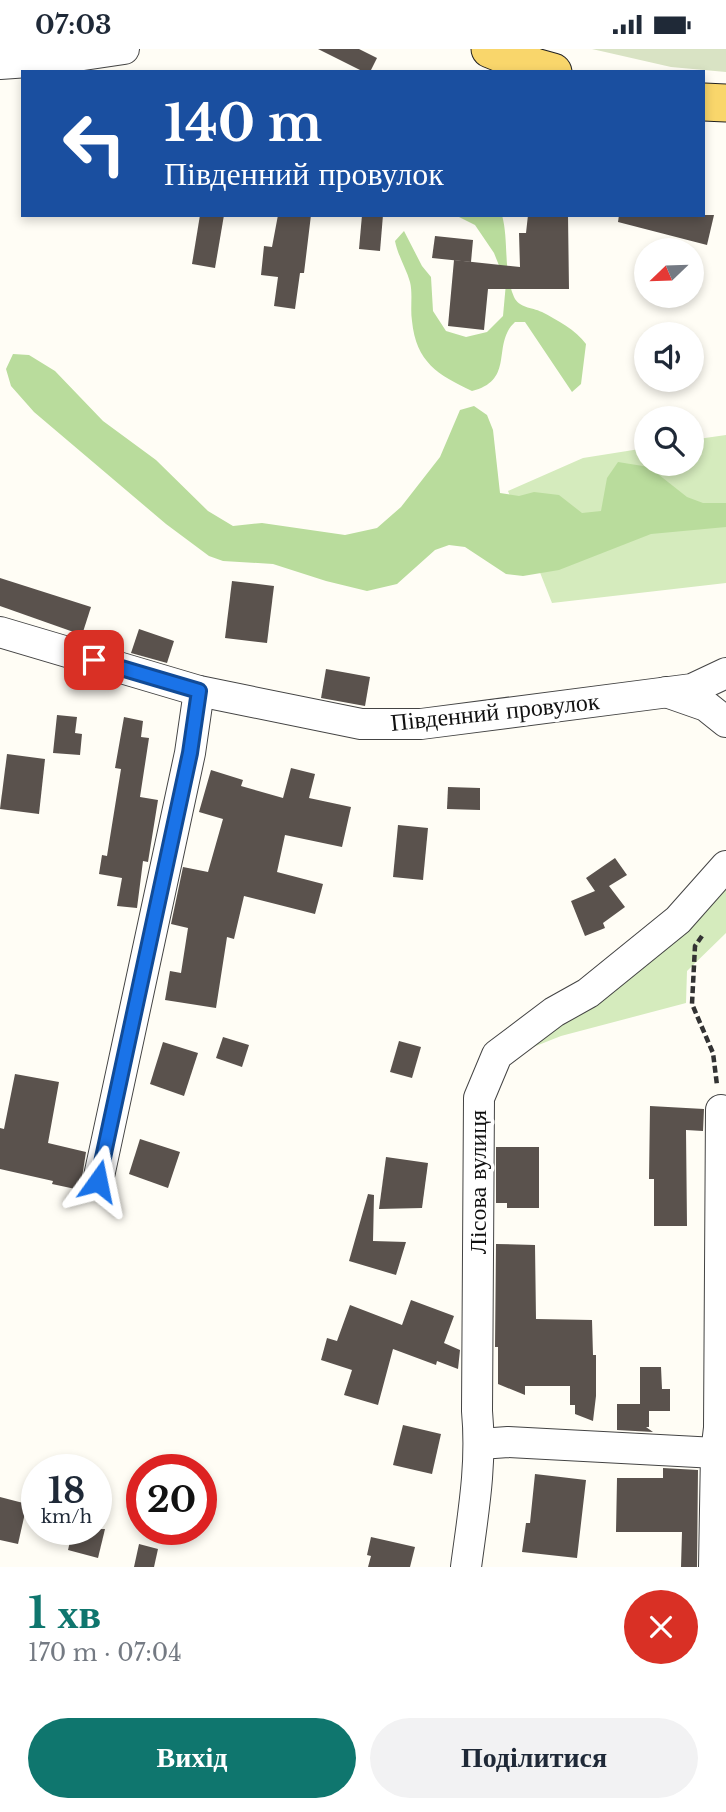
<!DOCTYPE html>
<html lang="uk">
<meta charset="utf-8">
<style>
:root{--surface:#fff;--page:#f2f2f3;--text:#1f2937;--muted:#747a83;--accent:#0f766e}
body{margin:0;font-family:"Libre Baskerville",serif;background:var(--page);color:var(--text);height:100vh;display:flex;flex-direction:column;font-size:26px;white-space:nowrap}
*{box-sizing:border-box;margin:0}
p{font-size:23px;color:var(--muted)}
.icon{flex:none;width:38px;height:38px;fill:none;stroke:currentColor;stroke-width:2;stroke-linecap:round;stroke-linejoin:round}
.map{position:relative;height:1518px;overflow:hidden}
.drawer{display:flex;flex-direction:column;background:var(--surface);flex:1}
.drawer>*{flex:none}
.top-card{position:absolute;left:21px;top:21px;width:684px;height:147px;border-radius:0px;box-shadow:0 4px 10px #0003;background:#1a4fa0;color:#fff;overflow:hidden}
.needle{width:46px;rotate:247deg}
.fabs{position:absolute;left:634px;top:189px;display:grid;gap:14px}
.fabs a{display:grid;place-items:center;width:70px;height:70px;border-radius:50%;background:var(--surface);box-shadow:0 4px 10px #0003;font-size:35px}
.speed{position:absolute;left:21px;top:1405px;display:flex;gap:14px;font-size:35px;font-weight:700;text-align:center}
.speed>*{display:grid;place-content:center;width:91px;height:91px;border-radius:50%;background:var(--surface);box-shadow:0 4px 10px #0003;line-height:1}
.speed small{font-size:18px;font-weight:400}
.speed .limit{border:10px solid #d22;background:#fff;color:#111}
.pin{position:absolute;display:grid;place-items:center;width:60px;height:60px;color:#fff;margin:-30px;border-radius:14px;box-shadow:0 4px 10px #0006}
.me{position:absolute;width:77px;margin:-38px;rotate:12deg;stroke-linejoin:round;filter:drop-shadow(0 0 5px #0008)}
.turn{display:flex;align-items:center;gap:24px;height:147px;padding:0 28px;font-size:32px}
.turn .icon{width:91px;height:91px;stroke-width:2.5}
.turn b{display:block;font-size:49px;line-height:60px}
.round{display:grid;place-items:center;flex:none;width:74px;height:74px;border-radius:37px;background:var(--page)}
.overview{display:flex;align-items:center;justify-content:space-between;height:119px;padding:0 28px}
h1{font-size:42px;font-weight:800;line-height:52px;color:var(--accent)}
.cta{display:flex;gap:14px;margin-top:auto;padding:14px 28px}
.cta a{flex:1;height:80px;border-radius:42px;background:var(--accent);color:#fff;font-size:28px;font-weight:800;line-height:80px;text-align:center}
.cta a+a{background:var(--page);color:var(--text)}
.status{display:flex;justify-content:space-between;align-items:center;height:49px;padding:0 35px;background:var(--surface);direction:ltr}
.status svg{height:19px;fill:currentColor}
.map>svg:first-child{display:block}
</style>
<div class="status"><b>07:03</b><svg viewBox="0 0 49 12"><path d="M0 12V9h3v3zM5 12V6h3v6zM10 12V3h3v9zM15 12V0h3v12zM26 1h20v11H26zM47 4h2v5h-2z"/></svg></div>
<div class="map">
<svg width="726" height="1518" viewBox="0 0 726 1518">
<rect width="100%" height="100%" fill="#fffdf5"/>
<g fill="#d5ebbd">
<polygon points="726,386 726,534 552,554 508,442 583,409 646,399 646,415 691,415 691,391"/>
<polygon points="726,831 726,884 687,922 686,954 561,987 503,1010"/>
</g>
<g fill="#b9dc9c">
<path d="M 455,166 L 502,166 C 509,192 503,223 514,248 C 519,259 531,258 542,263 C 557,271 576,281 586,295 L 581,335 L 572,343 L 525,273 L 515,273 C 491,295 516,331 472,342 C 438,326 416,313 412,272 C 410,259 413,245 410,233 C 406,219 398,207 395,192 L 404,182 L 422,217 L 431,228 L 433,262 L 446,282 L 466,288 L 487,283 L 503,267 L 506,234 L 494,204 L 475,176 Z"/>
<polygon points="13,305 29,306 55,322 103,372 156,411 208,462 233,477 262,474 345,486 377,479 401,458 440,408 460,361 474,357 487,366 493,381 500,444 519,447 534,443 559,446 582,464 601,462 607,429 618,413 649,418 687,448 703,454 726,454 726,478 651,485 559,521 523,527 506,525 465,498 449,496 435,501 397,535 367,542 326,532 273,515 223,512 209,507 166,475 34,363 11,337 6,320"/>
</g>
<polygon fill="#d9e3c4" points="592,0 726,0 726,23 671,18"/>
<g fill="#5a524d">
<polygon points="318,0 359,0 377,9 370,23 364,23"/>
<polygon points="200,166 224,166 215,219 192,215"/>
<polygon points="278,166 311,166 304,224 300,224 295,260 274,257 278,228 261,226 264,197 272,198"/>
<polygon points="362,166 383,166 380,202 359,200"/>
<polygon points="528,166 568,166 569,240 488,240 484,281 448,277 454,211 520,218 519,184 526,184"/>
<polygon points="619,166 714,166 707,196 618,173"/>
<polygon points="435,187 473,191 471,213 432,209"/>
<polygon points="0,529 91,558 82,586 0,557"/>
<polygon points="232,532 274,537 267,594 225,589"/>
<polygon points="139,580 174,592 167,614 131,604"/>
<polygon points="326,620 370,628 365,657 321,649"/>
<polygon points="57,666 77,668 75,684 82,685 80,706 53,704"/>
<polygon points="124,668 143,672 141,688 149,689 140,748 158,751 148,813 143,812 137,859 117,857 122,829 99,825 102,806 107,807 121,720 115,719"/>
<polygon points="7,705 45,710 39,765 0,760"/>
<polygon points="291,719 315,725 309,749 351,758 342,798 285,786 277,823 323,835 315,865 244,847 234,890 227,888 216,959 165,951 170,922 181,924 188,879 171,875 183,818 208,823 223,770 199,763 211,721 243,731 241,737 283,749"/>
<polygon points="448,738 480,739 480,761 447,760"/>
<polygon points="398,776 428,779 423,831 393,828"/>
<polygon points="615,809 627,826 609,837 625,858 603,874 605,879 585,887 571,852 595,842 586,829"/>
<polygon points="223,988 249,996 242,1018 216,1009"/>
<polygon points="399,992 421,998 412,1029 390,1023"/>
<polygon points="163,993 198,1004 184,1047 150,1035"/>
<polygon points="15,1025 59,1033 48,1094 86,1103 80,1141 52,1135 53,1132 0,1120 0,1079 4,1080"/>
<polygon points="650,1057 704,1060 703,1082 686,1081 687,1177 654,1177 654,1130 649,1130"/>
<polygon points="140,1090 180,1103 168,1139 129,1125"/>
<polygon points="496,1098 539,1098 539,1159 507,1159 507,1154 496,1154"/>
<polygon points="386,1108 428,1114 422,1159 379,1160"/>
<polygon points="368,1145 374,1146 373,1192 406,1193 396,1226 349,1212"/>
<polygon points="496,1195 535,1196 536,1270 592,1271 593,1306 596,1306 596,1347 593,1372 575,1365 575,1356 570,1356 570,1337 525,1337 525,1346 498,1335 498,1298 495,1298"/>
<polygon points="411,1251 454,1267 444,1294 460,1301 458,1320 437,1312 436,1316 393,1300 378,1356 344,1346 352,1321 321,1311 327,1289 337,1292 350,1256 402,1276"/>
<polygon points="640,1318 661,1318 662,1340 670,1340 670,1362 649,1362 649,1378 646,1378 653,1383 617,1381 617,1355 640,1355"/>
<polygon points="403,1376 441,1385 432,1425 393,1416"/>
<polygon points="663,1419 698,1421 697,1518 681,1518 682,1483 616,1483 617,1429 663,1429"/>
<polygon points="535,1425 586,1431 577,1509 522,1503 526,1474 530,1474"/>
<polygon points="0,1448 27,1455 18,1495 0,1491"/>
<polygon points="73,1480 105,1480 98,1509 68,1501"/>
<polygon points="371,1488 415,1498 410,1518 368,1518 371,1507 367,1506"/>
<polygon points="139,1495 158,1500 154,1518 134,1518"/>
</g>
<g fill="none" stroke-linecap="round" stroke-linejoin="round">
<defs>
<g id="minor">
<polyline points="0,15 43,12 124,0"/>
<polyline points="0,583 199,642 361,675 421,675 692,640 726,624"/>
<polyline points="666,643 706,657 726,673"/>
<polyline points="98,1132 190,704 199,642"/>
<polyline points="480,1395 508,1393 716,1404"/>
<path d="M 466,1518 C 473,1465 482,1416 477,1362 L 479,1049 L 497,1006 L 554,963 L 588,944 L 678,871 L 726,817"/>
<polyline points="714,1518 716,1404 719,1379 721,1061"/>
</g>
<g id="major">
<polyline points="490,0 535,18 553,23"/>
<polyline points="704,53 726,54"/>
</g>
</defs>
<use href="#minor" stroke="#444" stroke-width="32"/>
<use href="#major" stroke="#222" stroke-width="39"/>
<polyline stroke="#333" stroke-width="4.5" stroke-dasharray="7 3.5" stroke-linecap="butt" points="702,887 695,897 692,955 713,1004 717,1036"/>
<use href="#minor" stroke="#fff" stroke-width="30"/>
<use href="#major" stroke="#f9d66b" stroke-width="37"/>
</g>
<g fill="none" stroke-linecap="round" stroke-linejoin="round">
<defs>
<polyline id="route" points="94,611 199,642 190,704 98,1132"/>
</defs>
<use href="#route" stroke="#114b97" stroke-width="18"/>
<use href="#route" stroke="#1a73e8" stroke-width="12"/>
</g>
<g text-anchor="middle" stroke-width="7" stroke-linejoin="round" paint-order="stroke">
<g font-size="24" fill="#111" stroke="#fff">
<text transform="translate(495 663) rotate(-6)" y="8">Південний провулок</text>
<text transform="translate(478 1133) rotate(-90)" y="8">Лісова вулиця</text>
</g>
</g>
</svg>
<div class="fabs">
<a><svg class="needle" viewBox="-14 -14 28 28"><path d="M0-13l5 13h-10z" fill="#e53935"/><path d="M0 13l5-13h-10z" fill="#747a83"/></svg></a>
<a><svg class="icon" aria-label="sound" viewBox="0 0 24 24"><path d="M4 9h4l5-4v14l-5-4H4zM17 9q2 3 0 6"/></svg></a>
<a><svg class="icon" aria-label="search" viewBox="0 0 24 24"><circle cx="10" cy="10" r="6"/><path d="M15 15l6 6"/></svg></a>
</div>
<div class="speed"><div>18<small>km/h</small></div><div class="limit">20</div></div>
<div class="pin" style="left:94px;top:611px;background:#d93025"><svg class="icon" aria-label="arrive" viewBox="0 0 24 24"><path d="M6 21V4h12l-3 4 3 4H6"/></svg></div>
<svg class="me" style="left:98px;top:1132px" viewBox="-20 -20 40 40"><path d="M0-17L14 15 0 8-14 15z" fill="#1a73e8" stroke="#fff" stroke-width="4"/></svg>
<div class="top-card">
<div class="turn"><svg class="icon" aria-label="left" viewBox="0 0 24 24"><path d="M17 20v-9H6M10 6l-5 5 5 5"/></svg><div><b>140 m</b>Південний провулок</div></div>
</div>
</div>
<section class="drawer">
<div class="overview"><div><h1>1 хв</h1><p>170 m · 07:04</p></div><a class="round" style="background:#d93025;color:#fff"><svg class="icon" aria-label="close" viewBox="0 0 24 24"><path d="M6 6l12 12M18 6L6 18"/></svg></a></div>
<div class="cta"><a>Вихід</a><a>Поділитися</a></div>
</section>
